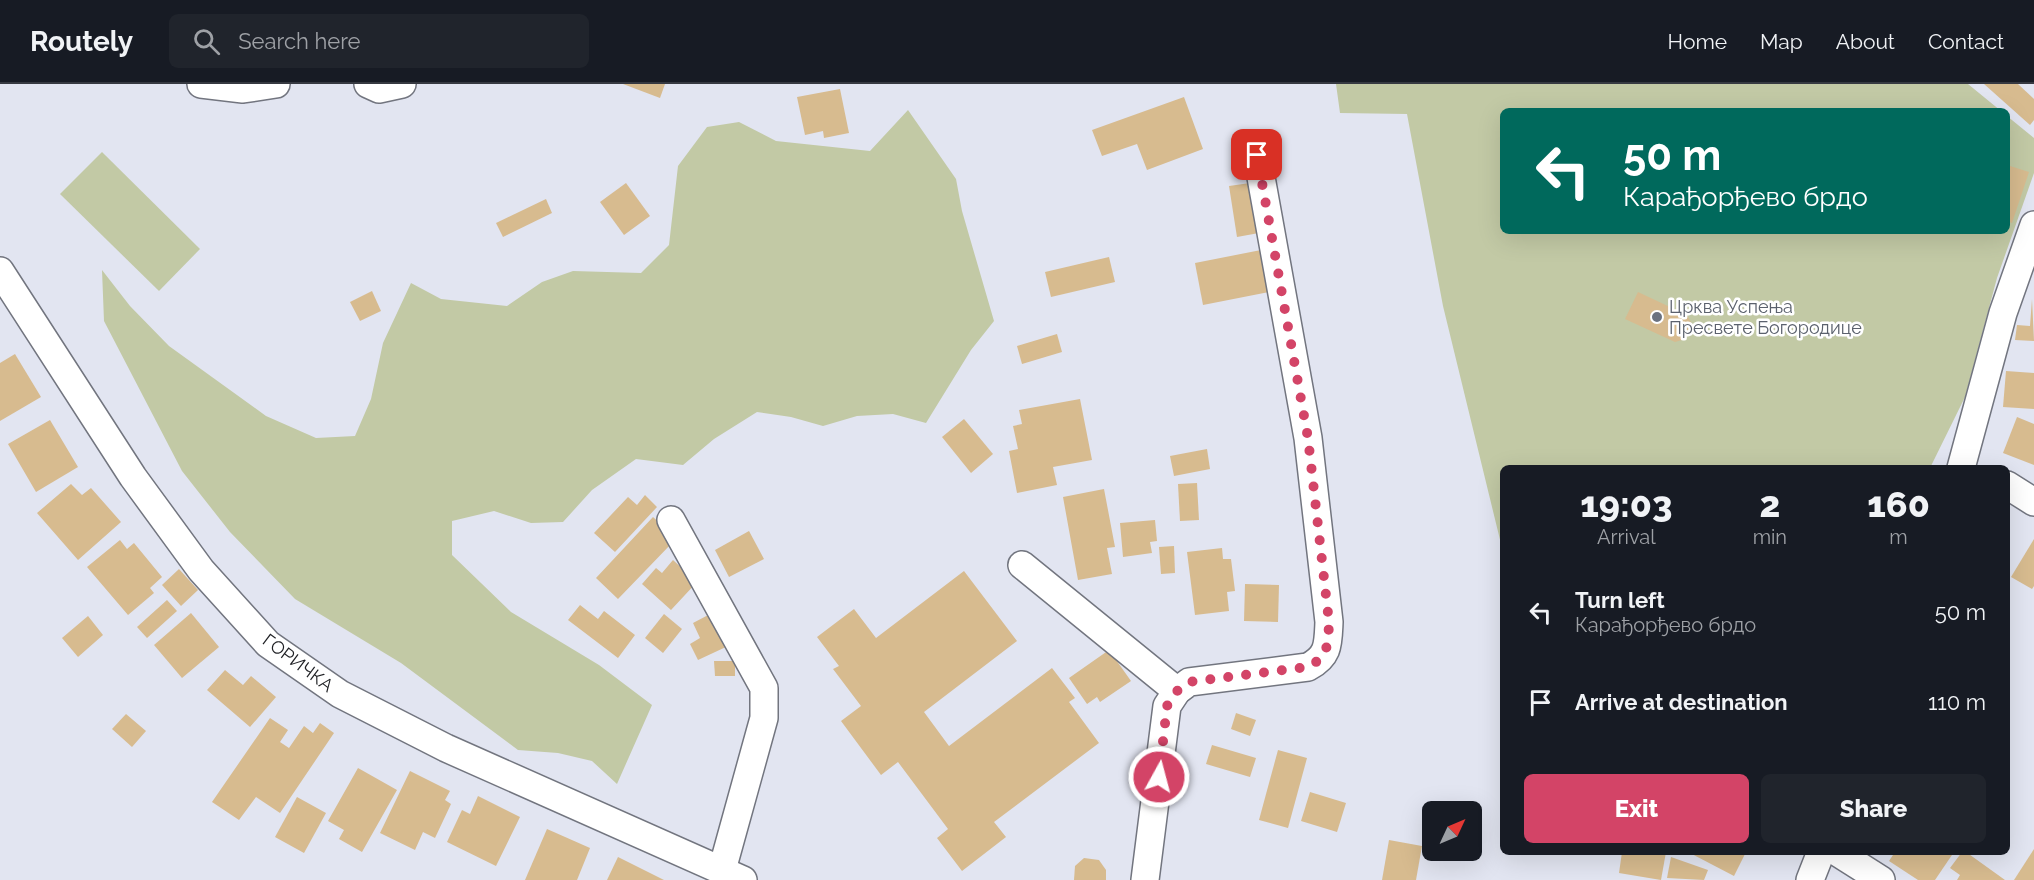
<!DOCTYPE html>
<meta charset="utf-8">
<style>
:root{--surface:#171b24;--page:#20242c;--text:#f1f3f6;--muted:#9ea1a6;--line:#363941;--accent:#d34467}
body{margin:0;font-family:Raleway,sans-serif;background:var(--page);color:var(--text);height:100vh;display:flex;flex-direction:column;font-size:22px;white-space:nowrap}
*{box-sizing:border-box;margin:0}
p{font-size:20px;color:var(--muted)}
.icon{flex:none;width:33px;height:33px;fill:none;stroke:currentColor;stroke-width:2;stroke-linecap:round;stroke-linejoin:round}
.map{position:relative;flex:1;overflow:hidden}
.side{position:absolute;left:1500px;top:381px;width:510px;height:390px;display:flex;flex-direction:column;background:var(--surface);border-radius:9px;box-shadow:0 6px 24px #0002}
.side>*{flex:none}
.banner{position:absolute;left:1500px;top:24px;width:510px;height:126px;border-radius:9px;box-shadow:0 6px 24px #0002;background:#00695c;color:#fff;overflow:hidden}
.needle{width:39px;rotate:46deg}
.tools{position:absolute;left:1422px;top:717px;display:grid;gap:12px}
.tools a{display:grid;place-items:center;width:60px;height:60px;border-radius:9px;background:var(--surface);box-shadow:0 6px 24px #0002;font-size:30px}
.pin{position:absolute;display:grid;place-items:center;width:51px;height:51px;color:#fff;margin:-26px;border-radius:12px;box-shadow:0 3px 9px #0006}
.me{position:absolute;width:66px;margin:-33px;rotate:7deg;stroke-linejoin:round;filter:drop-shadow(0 0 4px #0008)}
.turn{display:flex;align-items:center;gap:21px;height:126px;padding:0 24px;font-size:27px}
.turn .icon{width:78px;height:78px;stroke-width:2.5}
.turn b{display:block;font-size:42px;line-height:51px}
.eta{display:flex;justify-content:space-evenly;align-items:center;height:102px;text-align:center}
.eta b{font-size:36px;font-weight:800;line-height:42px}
.action{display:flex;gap:12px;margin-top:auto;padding:12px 24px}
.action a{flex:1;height:69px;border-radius:9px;background:var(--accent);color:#fff;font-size:24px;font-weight:800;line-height:69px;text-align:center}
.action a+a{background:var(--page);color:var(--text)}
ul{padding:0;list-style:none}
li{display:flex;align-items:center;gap:18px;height:90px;padding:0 24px}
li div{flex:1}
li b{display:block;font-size:22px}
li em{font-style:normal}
header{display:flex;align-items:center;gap:36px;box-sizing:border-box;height:84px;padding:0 30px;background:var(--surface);border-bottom:2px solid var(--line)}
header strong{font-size:28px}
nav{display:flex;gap:33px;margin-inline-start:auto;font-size:21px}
.search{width:420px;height:54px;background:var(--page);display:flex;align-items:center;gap:15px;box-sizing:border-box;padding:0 21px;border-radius:9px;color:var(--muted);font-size:22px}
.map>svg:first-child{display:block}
</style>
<header>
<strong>Routely</strong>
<div class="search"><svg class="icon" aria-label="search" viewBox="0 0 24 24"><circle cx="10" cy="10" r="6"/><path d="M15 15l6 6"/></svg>Search here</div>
<nav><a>Home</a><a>Map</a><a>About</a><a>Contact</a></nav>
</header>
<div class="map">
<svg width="2034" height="796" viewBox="0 0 2034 796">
<rect width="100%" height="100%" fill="#e2e5f1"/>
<g fill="#c2c9a5">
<polygon points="1336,0 1968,0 2001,27 1503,27 1503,147 2007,147 2007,32 2034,54 2034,89 1997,194 1965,313 1930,384 1503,384 1503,468 1443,222 1407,30 1340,29"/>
<polygon points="908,26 956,95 962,127 994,237 971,266 926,339 893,330 857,332 823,342 791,333 757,328 714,355 683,381 636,375 592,406 563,438 531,439 494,427 452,437 452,471 511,528 599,581 652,621 617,700 592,677 558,669 518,666 401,579 295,515 230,448 182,387 104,237 102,186 130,222 169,262 266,332 316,354 355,352 371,315 383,259 411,199 441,215 507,222 542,198 573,187 641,189 669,161 678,82 707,43 739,38 776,57 870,67"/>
<polygon points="102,68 200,165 159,207 60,110"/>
</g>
<g fill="#d7bb8f">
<polygon points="623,0 665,0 660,14"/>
<polygon points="1984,0 2018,0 2034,15 2034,36 2030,41"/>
<polygon points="840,5 849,49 824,54 823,47 805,51 797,13"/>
<polygon points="1184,13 1203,65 1147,86 1137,60 1102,72 1092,46"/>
<polygon points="2007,81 2029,88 2012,139 2007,137"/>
<polygon points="626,99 650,132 624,151 600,118"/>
<polygon points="1250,99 1259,149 1237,153 1229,102"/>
<polygon points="546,115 552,129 503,153 496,139"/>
<polygon points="1261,166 1269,208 1203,221 1195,179"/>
<polygon points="1109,173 1115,198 1051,213 1045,188"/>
<polygon points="372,207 381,227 360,237 350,218"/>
<polygon points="1638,208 1687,231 1692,240 1685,255 1675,258 1625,235"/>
<polygon points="2032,215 2034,257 2015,256 2017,241 2030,242"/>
<polygon points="1057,250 1062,268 1022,280 1017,262"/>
<polygon points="15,270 41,313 0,337 0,279"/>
<polygon points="2006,287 2034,289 2034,325 2003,323"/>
<polygon points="1080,315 1092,376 1053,383 1057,401 1017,409 1009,367 1018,365 1013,342 1022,340 1019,326"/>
<polygon points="2017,333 2034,340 2034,381 2003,369"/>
<polygon points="964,335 993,370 971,389 942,353"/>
<polygon points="50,336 78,383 36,408 8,360"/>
<polygon points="1207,365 1210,385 1174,392 1170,372"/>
<polygon points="1197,399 1199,436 1180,437 1178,400"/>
<polygon points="71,400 82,411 91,404 121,438 78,476 37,429"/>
<polygon points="1104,405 1115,463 1107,464 1112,490 1078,496 1063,413"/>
<polygon points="645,411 657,423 615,468 594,449 628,413 637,421"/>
<polygon points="653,433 665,444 661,448 672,459 618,515 596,494"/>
<polygon points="1155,436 1157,457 1150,458 1152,469 1123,473 1120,439"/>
<polygon points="749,447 764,475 729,493 715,466"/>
<polygon points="2034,455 2034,502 2032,505 2011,493"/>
<polygon points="120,456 127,465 134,459 162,493 150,504 154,509 128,531 87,483"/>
<polygon points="1174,462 1175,489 1161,490 1159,463"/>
<polygon points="1222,464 1223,475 1231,475 1235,507 1227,508 1229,527 1195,531 1187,468"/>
<polygon points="673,476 697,498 671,526 642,500 656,484 662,489"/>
<polygon points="179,485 198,506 181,522 162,501"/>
<polygon points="964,487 1017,557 924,628 949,662 1052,584 1075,614 1069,618 1099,659 994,738 1006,753 962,787 937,754 948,745 898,678 881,691 841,637 861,622 833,585 839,582 817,553 854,525 876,554"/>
<polygon points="1245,500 1279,501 1278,538 1244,537"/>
<polygon points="167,516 177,527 147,554 137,543"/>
<polygon points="580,521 598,535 604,527 635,551 618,574 568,536"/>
<polygon points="191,529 219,563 182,594 154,561"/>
<polygon points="712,529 728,562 698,576 690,560 700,554 693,539"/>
<polygon points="664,530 682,545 663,569 645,554"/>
<polygon points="88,532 103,551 78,573 62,554"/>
<polygon points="1109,566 1131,597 1100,618 1097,613 1087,620 1069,594"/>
<polygon points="714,577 735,577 735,592 715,592"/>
<polygon points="225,586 243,601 251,592 276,613 250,643 207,606"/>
<polygon points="1236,629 1256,636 1250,652 1231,645"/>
<polygon points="126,630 146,647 132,663 112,645"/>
<polygon points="270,634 288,646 280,658 289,664 304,642 313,649 320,639 334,649 280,729 256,713 239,736 212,718"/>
<polygon points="1212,661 1256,674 1250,693 1206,680"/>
<polygon points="1278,666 1307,674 1288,744 1259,736"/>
<polygon points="358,684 397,706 362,768 339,755 344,746 328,737"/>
<polygon points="410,687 450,707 445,716 451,720 435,754 423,748 415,766 380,749"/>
<polygon points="1310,708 1346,719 1337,748 1301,737"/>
<polygon points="478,712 520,733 496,782 447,758 462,726 470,730"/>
<polygon points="297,713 326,729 304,769 275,753"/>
<polygon points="547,745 590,764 577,796 525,796"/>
<polygon points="1389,756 1422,762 1416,796 1382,796"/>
<polygon points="2034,765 2034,796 2014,796"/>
<polygon points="1622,768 1666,768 1661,796 1619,789"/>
<polygon points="1688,768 1746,768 1734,792"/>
<polygon points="1895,768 1954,768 1935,796 1918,796 1889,777"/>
<polygon points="1962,768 1966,768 2005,796 1957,796 1960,791 1950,784"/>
<polygon points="618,773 664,796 607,796"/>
<polygon points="1671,773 1708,786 1704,796 1667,794"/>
<polygon points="1084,774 1099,776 1106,786 1106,796 1074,796 1075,782"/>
</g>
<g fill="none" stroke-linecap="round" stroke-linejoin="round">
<defs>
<g id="minor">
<polyline points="201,0 243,5 276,0"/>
<polyline points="368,0 379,5 402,0"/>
<polyline points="0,187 133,393 201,486 268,560 340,610 446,664 743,796"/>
<polyline points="1961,384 2003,229 2034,141"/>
<polyline points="2007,401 2034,418"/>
<polyline points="671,436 764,604 764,634 722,786"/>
<polyline points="1022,481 1177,607"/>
<polyline points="1837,768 1881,796"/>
<path d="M 1145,796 L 1167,622 L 1177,607 L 1189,598 L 1308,583 C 1329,572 1328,560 1329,538 L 1308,354 L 1257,71"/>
<polyline points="1810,796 1821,768"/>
</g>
</defs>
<use href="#minor" stroke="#72757f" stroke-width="30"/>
<use href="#minor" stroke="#fff" stroke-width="27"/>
</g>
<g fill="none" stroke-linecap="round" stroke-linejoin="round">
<path stroke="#d34467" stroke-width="10" stroke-dasharray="0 18" d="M 1159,693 L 1167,622 L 1177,607 L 1189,598 L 1308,583 C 1329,572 1328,560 1329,538 L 1308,354 L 1257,71"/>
</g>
<circle fill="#6b7280" stroke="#fff" stroke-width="2" cx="1657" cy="233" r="6"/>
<g text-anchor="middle" stroke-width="5" stroke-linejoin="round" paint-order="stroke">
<g font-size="18" fill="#5b616d" stroke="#fff" text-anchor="start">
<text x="1669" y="229">Црква Успења<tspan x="1669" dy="21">Пресвете Богородице</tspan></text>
</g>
<g font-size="18" fill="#1d1e22" stroke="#fff">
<text transform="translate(298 579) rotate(37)" y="6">ГОРИЧКА</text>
</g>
</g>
</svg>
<div class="tools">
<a><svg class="needle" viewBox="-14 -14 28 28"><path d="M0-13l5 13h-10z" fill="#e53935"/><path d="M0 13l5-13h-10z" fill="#9ea1a6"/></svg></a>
</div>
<div class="pin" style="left:1257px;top:71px;background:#d93025"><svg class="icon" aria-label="arrive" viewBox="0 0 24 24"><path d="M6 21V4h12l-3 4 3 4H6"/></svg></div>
<svg class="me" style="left:1159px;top:693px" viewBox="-20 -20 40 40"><circle r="17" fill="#d34467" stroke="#fff" stroke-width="3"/><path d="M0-11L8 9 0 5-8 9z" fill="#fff"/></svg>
<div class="banner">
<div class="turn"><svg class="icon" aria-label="left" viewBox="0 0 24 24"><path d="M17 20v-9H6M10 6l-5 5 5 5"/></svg><div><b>50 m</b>Карађорђево брдо</div></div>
</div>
<section class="side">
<div class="eta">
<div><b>19:03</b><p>Arrival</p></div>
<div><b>2</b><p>min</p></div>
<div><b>160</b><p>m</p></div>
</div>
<ul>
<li><svg class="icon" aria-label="left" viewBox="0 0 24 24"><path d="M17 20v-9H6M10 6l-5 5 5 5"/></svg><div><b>Turn left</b><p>Карађорђево брдо</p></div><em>50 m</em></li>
<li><svg class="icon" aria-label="arrive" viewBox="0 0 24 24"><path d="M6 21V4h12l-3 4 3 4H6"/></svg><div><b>Arrive at destination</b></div><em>110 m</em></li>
</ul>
<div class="action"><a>Exit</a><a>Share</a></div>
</section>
</div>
